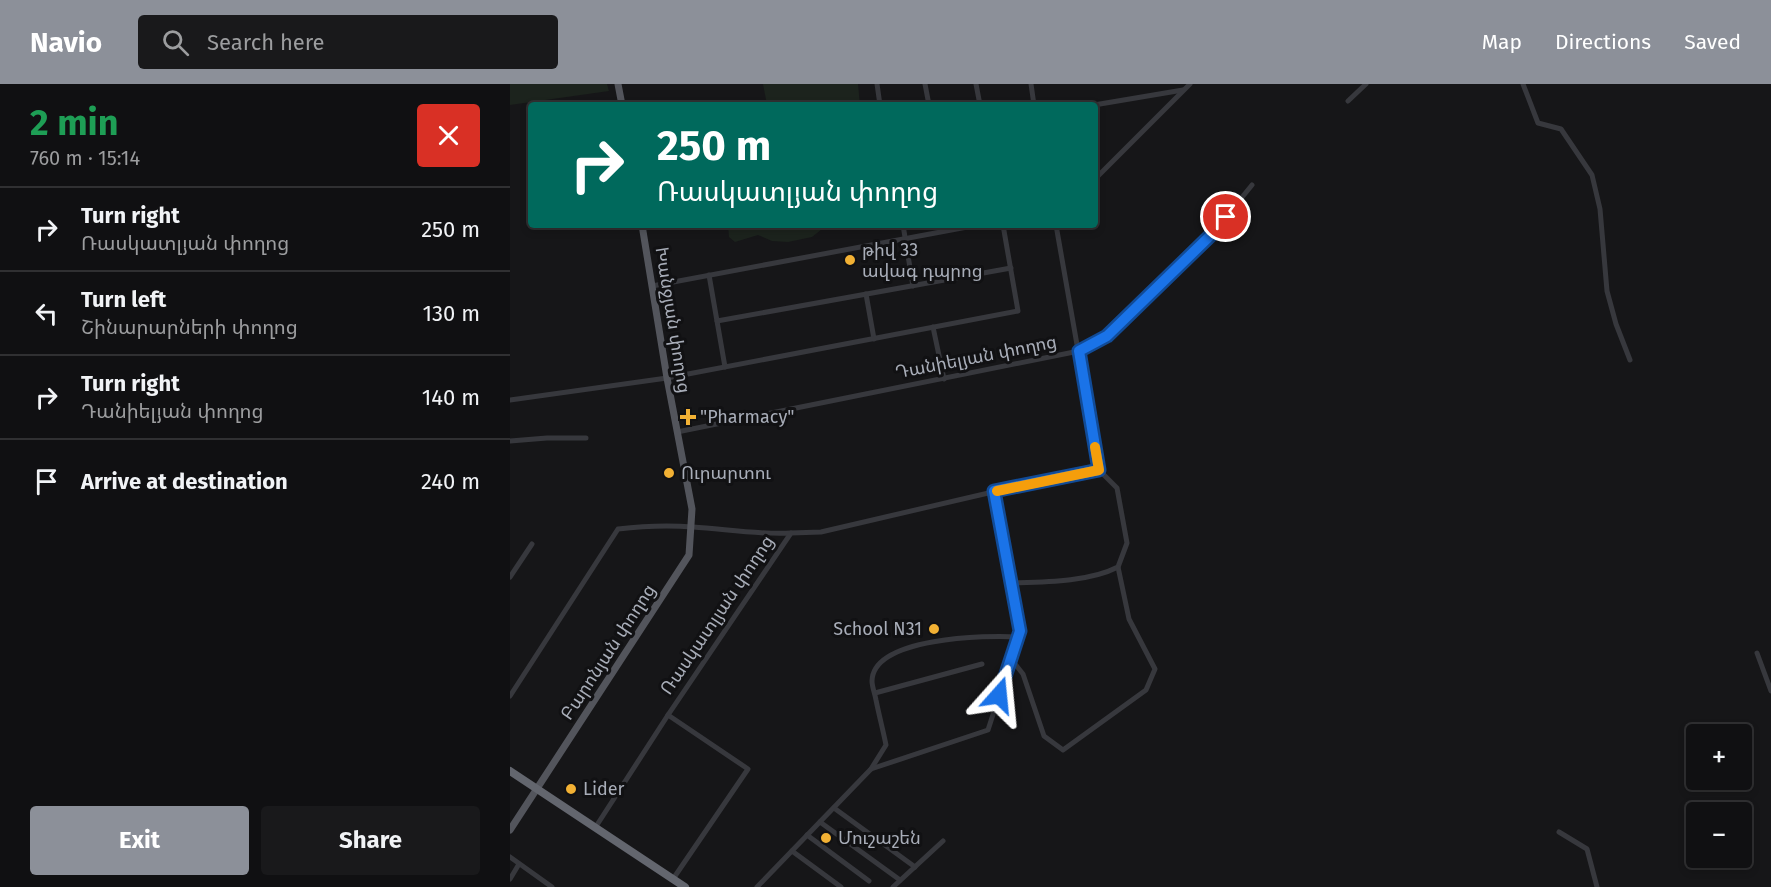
<!DOCTYPE html>
<meta charset="utf-8">
<style>
:root{--surface:#101012;--page:#19191b;--text:#f1f3f6;--muted:#9c9d9f;--line:#303032;--accent:#8c9099}
body{margin:0;font-family:"Fira Sans","Noto Sans Armenian",sans-serif;background:var(--page);color:var(--text);height:100vh;display:flex;flex-direction:column;font-size:22px;white-space:nowrap}
*{box-sizing:border-box;margin:0}
p{font-size:20px;color:var(--muted)}
.icon{flex:none;width:33px;height:33px;fill:none;stroke:currentColor;stroke-width:2;stroke-linecap:round;stroke-linejoin:round}
.map{position:relative;flex:1;overflow:hidden}
.details{display:flex;flex-direction:column;background:var(--surface);width:510px}
.details>*{flex:none}
.guide{position:absolute;left:18px;top:18px;width:570px;height:126px;border-radius:6px;box-shadow:0 3px 9px #0003,0 0 0 2px var(--line);background:#00695c;color:#fff;overflow:hidden}
.tools{position:absolute;left:1176px;top:640px;display:grid;gap:12px}
.tools a{display:grid;place-items:center;width:66px;height:66px;border-radius:6px;background:var(--surface);box-shadow:0 3px 9px #0003,0 0 0 2px var(--line);font-size:30px}
.pin{position:absolute;display:grid;place-items:center;width:51px;height:51px;color:#fff;margin:-26px;border:3px solid #fff;border-radius:50%;box-shadow:0 2px 6px #0007}
.me{position:absolute;width:66px;margin:-33px;rotate:18deg;stroke-linejoin:round;filter:drop-shadow(0 0 4px #0008)}
.turn{display:flex;align-items:center;gap:21px;height:126px;padding:0 30px;font-size:27px}
.turn .icon{width:78px;height:78px;stroke-width:2.5}
.turn b{display:block;font-size:42px;line-height:51px}
.round{display:grid;place-items:center;flex:none;width:63px;height:63px;border-radius:6px;background:var(--page)}
.overview{display:flex;align-items:center;justify-content:space-between;height:102px;padding:0 30px}
h1{font-size:36px;font-weight:700;line-height:45px;color:#1e9e55}
.action{display:flex;gap:12px;margin-top:auto;padding:12px 30px}
.action a{flex:1;height:69px;border-radius:6px;background:var(--accent);color:#fff;font-size:24px;font-weight:700;line-height:69px;text-align:center}
.action a+a{background:var(--page);color:var(--text)}
ul{padding:0;list-style:none}
li{display:flex;align-items:center;gap:18px;height:84px;padding:0 30px;border-top:2px solid var(--line)}
li div{flex:1}
li b{display:block;font-size:22px}
li em{font-style:normal}
header{display:flex;align-items:center;gap:36px;box-sizing:border-box;height:84px;padding:0 30px;background:var(--accent);color:#fff}
header strong{font-size:28px}
nav{display:flex;gap:33px;margin-inline-start:auto;font-size:21px}
.search{width:420px;height:54px;background:var(--page);display:flex;align-items:center;gap:15px;box-sizing:border-box;padding:0 21px;border-radius:6px;color:var(--muted);font-size:22px}
main{display:flex;flex:1;min-height:0}
.map>svg:first-child{display:block}
</style>
<header>
<strong>Navio</strong>
<div class="search"><svg class="icon" aria-label="search" viewBox="0 0 24 24"><circle cx="10" cy="10" r="6"/><path d="M15 15l6 6"/></svg>Search here</div>
<nav><a>Map</a><a>Directions</a><a>Saved</a></nav>
</header>
<main>
<section class="details">
<div class="overview"><div><h1>2 min</h1><p>760 m · 15:14</p></div><a class="round" style="background:#d93025;color:#fff"><svg class="icon" aria-label="close" viewBox="0 0 24 24"><path d="M6 6l12 12M18 6L6 18"/></svg></a></div>
<ul>
<li><svg class="icon" aria-label="right" viewBox="0 0 24 24"><path d="M7 20v-9h11M14 6l5 5-5 5"/></svg><div><b>Turn right</b><p>Ռասկատլյան փողոց</p></div><em>250 m</em></li>
<li><svg class="icon" aria-label="left" viewBox="0 0 24 24"><path d="M17 20v-9H6M10 6l-5 5 5 5"/></svg><div><b>Turn left</b><p>Շինարարների փողոց</p></div><em>130 m</em></li>
<li><svg class="icon" aria-label="right" viewBox="0 0 24 24"><path d="M7 20v-9h11M14 6l5 5-5 5"/></svg><div><b>Turn right</b><p>Դանիելյան փողոց</p></div><em>140 m</em></li>
<li><svg class="icon" aria-label="arrive" viewBox="0 0 24 24"><path d="M6 21V4h12l-3 4 3 4H6"/></svg><div><b>Arrive at destination</b></div><em>240 m</em></li>
</ul>
<div class="action"><a>Exit</a><a>Share</a></div>
</section>
<div class="map">
<svg width="1261" height="803" viewBox="0 0 1261 803">
<rect width="100%" height="100%" fill="#161618"/>
<g fill="#1c231d">
<polygon points="0,0 97,0 99,7 0,21"/>
<polygon points="253,0 348,0 350,21 257,21"/>
<polygon points="218,141 317,141 302,153 278,158 262,157 248,151 225,158 219,153"/>
</g>
<g fill="none" stroke-linecap="round" stroke-linejoin="round">
<g stroke="#37383d" stroke-width="5">
<polyline points="367,0 370,21"/>
<polyline points="415,0 419,21"/>
<polyline points="466,0 470,21"/>
<polyline points="521,0 524,21"/>
<polyline points="1013,0 1028,39 1051,45 1082,91 1090,125 1097,207 1106,240 1120,276"/>
<polyline points="838,17 856,0"/>
<polyline points="584,21 673,6"/>
<polyline points="585,95 680,0"/>
<polyline points="393,141 403,202"/>
<polyline points="546,141 589,386"/>
<polyline points="199,191 215,283"/>
<polyline points="142,202 468,141"/>
<polyline points="356,210 364,255"/>
<polyline points="207,237 501,184"/>
<polyline points="423,243 434,295"/>
<polyline points="0,316 157,294 508,227 493,141"/>
<polyline points="167,348 569,267 597,252 703,149 742,101"/>
<polyline points="0,357 37,354 76,354"/>
<polyline points="0,493 22,460"/>
<path d="M 501,499 C 534,498 579,498 608,483 L 617,459 L 607,404 L 589,386"/>
<polyline points="1247,569 1261,607"/>
<polyline points="501,575 513,590 534,652 553,666 636,606 645,585 619,535 608,483"/>
<polyline points="365,609 472,580"/>
<path d="M 0,612 L 108,445 C 133,442 157,441 183,443 C 215,445 248,451 281,449"/>
<polyline points="158,631 238,685 163,795"/>
<path d="M 361,685 L 376,661 C 373,646 369,631 366,616 C 365,610 362,603 362,597 C 363,553 477,551 508,553"/>
<polyline points="324,724 405,783"/>
<polyline points="310,738 390,796"/>
<polyline points="85,744 158,631 281,449 311,448 534,396 589,386"/>
<polyline points="1049,748 1077,765 1087,803"/>
<polyline points="297,751 359,797"/>
<polyline points="282,767 331,803"/>
<polyline points="0,773 42,803"/>
<polyline points="0,795 9,780"/>
<polyline points="247,803 361,685 478,646 510,547 484,407"/>
<polyline points="383,803 433,757"/>
</g>
<g stroke="#53555c" stroke-width="7">
<polyline points="108,0 112,21"/>
<polyline points="0,746 179,471 182,425 157,294 132,141"/>
</g>
<polyline stroke="#63666e" stroke-width="8" points="0,687 175,803"/>
</g>
<g fill="none" stroke-linecap="round" stroke-linejoin="round">
<defs>
<polyline id="route" points="489,611 510,547 484,407 589,386 569,267 597,252 703,149 716,133"/>
</defs>
<use href="#route" stroke="#114b97" stroke-width="15"/>
<use href="#route" stroke="#1a73e8" stroke-width="10"/>
<polyline stroke="#f59e0b" stroke-width="10" points="487,407 589,386 585,363"/>
</g>
<g fill="#f2b134" stroke="#111113" stroke-width="2">
<circle cx="340" cy="176" r="6"/>
<path d="M175 324h6v6h6v6h-6v6h-6v-6h-6v-6h6z"/>
<circle cx="159" cy="389" r="6"/>
<circle cx="424" cy="545" r="6"/>
<circle cx="61" cy="705" r="6"/>
<circle cx="316" cy="754" r="6"/>
</g>
<g text-anchor="middle" stroke-width="6" stroke-linejoin="round" paint-order="stroke">
<g font-size="18" fill="#a8adb8" stroke="#111113" text-anchor="start">
<text x="352" y="172">թիվ 33<tspan x="352" dy="21">ավագ դպրոց</tspan></text>
<text x="190" y="339">"Pharmacy"</text>
<text x="171" y="395">Ուրարտու</text>
<text x="412" y="551" text-anchor="end">School N31</text>
<text x="73" y="711">Lider</text>
<text x="328" y="760">Մուշաշեն</text>
</g>
<g font-size="18" fill="#a8adb8" stroke="#111113">
<text transform="translate(163 236) rotate(81)" y="6">Խանջյան փողոց</text>
<text transform="translate(466 273) rotate(-11)" y="6">Դանիելյան փողոց</text>
<text transform="translate(207 531) rotate(-56)" y="6">Ռասկատլյան փողոց</text>
<text transform="translate(98 568) rotate(-57)" y="6">Բարոնյան փողոց</text>
</g>
</g>
</svg>
<div class="tools">
<a>+</a>
<a>−</a>
</div>
<div class="pin" style="left:716px;top:133px;background:#d93025"><svg class="icon" aria-label="arrive" viewBox="0 0 24 24"><path d="M6 21V4h12l-3 4 3 4H6"/></svg></div>
<svg class="me" style="left:489px;top:611px" viewBox="-20 -20 40 40"><path d="M0-17L14 15 0 8-14 15z" fill="#1a73e8" stroke="#fff" stroke-width="4"/></svg>
<div class="guide">
<div class="turn"><svg class="icon" aria-label="right" viewBox="0 0 24 24"><path d="M7 20v-9h11M14 6l5 5-5 5"/></svg><div><b>250 m</b>Ռասկատլյան փողոց</div></div>
</div>
</div>
</main>
